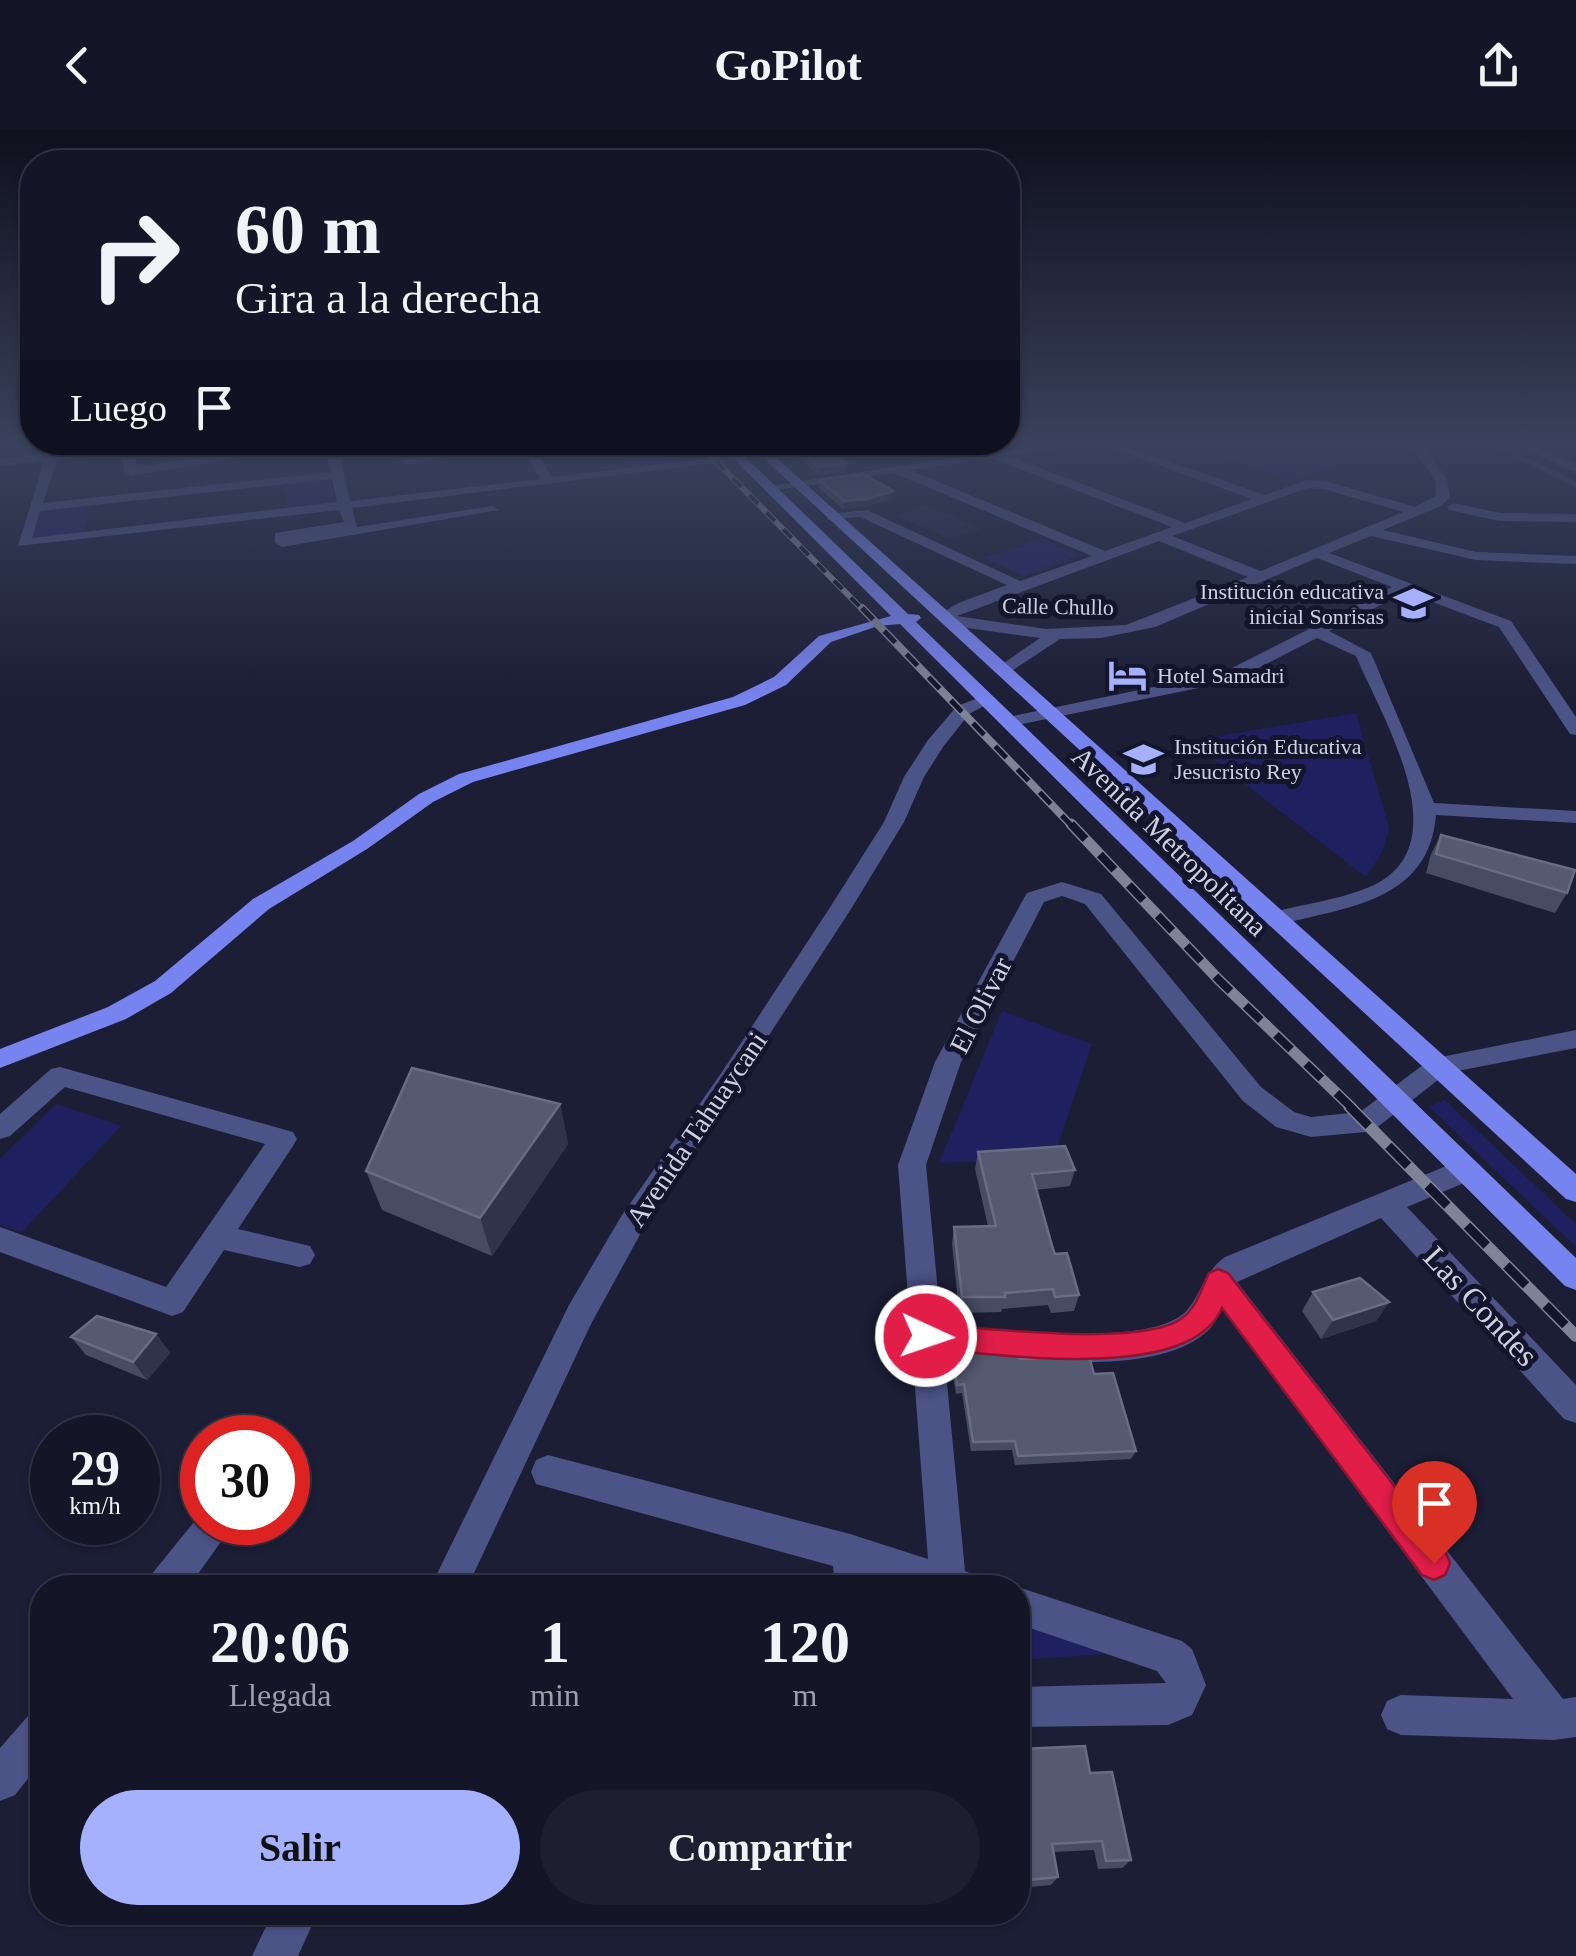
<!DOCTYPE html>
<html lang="es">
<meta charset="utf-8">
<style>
:root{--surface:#141628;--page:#1d1f30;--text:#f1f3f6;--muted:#9d9fa8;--line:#333545;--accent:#a5b1fc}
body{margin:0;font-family:"Times New Roman",serif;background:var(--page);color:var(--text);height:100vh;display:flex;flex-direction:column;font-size:38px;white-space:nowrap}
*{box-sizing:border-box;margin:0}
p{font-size:32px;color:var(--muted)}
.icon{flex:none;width:55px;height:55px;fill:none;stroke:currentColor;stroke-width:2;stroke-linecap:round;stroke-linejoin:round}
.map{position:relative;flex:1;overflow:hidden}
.side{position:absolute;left:30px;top:1445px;width:1000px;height:350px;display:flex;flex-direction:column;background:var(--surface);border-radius:40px;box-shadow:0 2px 8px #0004,0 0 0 2px var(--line)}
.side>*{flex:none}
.banner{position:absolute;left:20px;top:20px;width:1000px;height:305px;border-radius:40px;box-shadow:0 2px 8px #0004,0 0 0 2px var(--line);background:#141628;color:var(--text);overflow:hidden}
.speed{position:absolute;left:30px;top:1285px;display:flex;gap:20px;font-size:50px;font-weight:700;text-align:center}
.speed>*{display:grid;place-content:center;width:130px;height:130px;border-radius:50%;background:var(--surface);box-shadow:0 2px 8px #0004,0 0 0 2px var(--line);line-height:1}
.speed small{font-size:25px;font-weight:400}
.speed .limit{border:15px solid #d22;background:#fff;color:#111}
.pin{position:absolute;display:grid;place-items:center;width:85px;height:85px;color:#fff;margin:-102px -42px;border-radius:50% 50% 50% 0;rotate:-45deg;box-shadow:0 0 10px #0007}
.pin .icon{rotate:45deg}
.me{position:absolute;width:110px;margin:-55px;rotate:93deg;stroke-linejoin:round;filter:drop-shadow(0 0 8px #0008)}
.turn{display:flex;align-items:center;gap:35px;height:210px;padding:0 50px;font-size:45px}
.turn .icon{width:130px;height:130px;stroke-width:2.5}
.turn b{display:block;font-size:70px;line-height:85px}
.then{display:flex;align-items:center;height:95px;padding:0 50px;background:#0003;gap:20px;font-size:38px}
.eta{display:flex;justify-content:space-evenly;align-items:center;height:170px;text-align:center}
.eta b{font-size:60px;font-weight:700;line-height:70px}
.primary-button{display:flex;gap:20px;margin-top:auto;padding:20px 50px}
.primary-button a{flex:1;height:115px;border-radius:60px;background:var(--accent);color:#111;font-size:40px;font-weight:700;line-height:115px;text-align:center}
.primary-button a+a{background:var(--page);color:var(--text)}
header{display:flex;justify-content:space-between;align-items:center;height:130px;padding:0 50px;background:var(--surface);font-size:45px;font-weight:700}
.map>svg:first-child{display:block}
</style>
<header><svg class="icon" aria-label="back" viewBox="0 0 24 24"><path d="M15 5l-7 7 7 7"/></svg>GoPilot<svg class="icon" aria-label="share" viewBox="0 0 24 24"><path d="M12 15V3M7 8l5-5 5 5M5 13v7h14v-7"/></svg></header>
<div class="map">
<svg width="1576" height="1826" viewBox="0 0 1576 1826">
<rect width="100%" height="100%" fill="#1b1e35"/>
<polygon fill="#232744" points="926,375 981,399 949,409 895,385"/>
<g fill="#1f2060">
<polygon points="615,314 689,314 704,330 631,339"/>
<path d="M 1328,314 L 1354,317 L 1332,328 L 1339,336 L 1290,351 L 1218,325 C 1255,315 1295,330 1328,314 Z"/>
<polygon points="330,349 335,374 288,379 284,355"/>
<polygon points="90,376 84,402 31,409 40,381"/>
<polygon points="1041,408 1080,425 1024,446 985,428"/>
<polygon points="1356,583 1389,698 1383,721 1366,747 1189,611"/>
<polygon points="1002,881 1092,914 1053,1029 939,1033"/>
<polygon points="1445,970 1576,1094 1576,1117 1429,977"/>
<polygon points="56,974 121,996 22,1102 0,1095 0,1029"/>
<polygon points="1018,1491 1134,1522 1018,1530"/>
</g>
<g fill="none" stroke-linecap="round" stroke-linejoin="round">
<polyline stroke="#443f6b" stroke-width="5" points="1495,314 1576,355"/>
<g fill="#4c5386" fill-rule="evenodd">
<path d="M 61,314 L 74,314 L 66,322 L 189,314 L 134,322 L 137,337 L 249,320 L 245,314 L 257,314 L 262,323 L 131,346 L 125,342 L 122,324 L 57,330 L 43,373 L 331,342 L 325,314 L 337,314 L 350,371 L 540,349 L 520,314 L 532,314 L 552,347 L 740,325 L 746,329 L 352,378 L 357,397 L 492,376 L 499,380 L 282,417 L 275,413 L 275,403 L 344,392 L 339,380 L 18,416 L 44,331 L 0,336 L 0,328 L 49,324 ZM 332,349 L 337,372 L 32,408 L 40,381 Z"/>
<polygon points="446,314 457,314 465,322 407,335 396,325 402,321 410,327 450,320"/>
<polygon points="789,314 818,314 762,326 756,322"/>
<path d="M 1044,314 L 1075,314 L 1009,326 L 1185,393 L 1252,369 L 1101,314 L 1119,314 L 1265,365 L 1307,350 L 1325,351 L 1415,377 L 1436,366 L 1435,349 L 1409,314 L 1421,314 L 1447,349 L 1450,367 L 1441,376 L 1383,400 L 1476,422 L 1576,426 L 1576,434 L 1476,430 L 1371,406 L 1329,423 L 1511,491 L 1576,587 L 1576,605 L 1570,604 L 1499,497 L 1406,462 L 1329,501 L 1371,523 L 1434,673 L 1576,681 L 1576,693 L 1436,685 C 1429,772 1346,777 1278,795 L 1270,793 L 1267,788 L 1270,783 C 1303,774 1344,769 1374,755 C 1461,713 1380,584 1356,526 L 1317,508 L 1233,551 L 1008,597 L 999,592 L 1008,587 L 1222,543 L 1392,457 L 1317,428 L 1155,497 L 1101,508 L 1060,509 L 1004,546 L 996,541 L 998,537 L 1040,508 L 967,498 L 936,487 L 958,473 L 1007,455 L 860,387 L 827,390 L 827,384 L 867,380 L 1020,451 L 1092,426 L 894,343 L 769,361 L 763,357 ZM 994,328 L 994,329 L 1172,397 L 1105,421 L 910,340 ZM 1308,358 L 1324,359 L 1403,382 L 1261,441 L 1172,406 ZM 1159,411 L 1248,447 L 1126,495 L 1046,499 L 957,486 Z"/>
<polygon points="1515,314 1531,314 1576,334 1576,343"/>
<polygon points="1454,373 1500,383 1576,384 1576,392 1500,391 1449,380 1447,377"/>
<polygon points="986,565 995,570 969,584 943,617 924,647 904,692 851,779 642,1101 591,1194 467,1458 430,1458 569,1175 622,1085 722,942 829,779 884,692 904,647 928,610 957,576"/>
<path d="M 1062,752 L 1101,764 L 1261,957 L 1294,982 L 1311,987 L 1360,982 L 1431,929 L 1576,900 L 1576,918 L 1447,943 L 1375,999 L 1366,1002 L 1311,1007 L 1276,997 L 1243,971 L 1085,774 L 1062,766 L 1044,772 L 961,932 L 926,1035 L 941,1194 C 998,1198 1132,1217 1179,1187 C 1199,1175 1200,1145 1225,1127 L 1456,1032 L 1466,1029 L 1476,1032 L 1480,1040 L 1476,1048 L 1407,1077 L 1576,1255 L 1576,1293 L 1564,1289 L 1381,1088 L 1237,1152 L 1563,1569 L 1576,1567 L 1576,1607 L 1554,1610 L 1401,1605 L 1387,1599 L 1381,1585 L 1387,1571 L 1401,1565 L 1513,1569 L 1221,1178 C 1217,1188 1213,1198 1204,1204 C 1147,1250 1013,1227 944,1222 L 965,1441 L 974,1445 L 979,1458 L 903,1458 L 871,1447 L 872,1458 L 835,1458 L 833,1436 L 536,1354 L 531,1342 L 536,1330 L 548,1325 L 850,1404 L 928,1429 L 898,1035 L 935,932 L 1024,768 L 1027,763 Z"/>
<polygon points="60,937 293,1002 297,1009 293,1016 238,1099 310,1116 315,1125 310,1134 300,1137 224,1120 183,1182 172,1186 0,1122 0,1097 166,1157 265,1014 65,957 10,1006 0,1009 0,984 51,939"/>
<polygon points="202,1382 202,1392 235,1392 188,1458 146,1458 151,1445"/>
<polygon points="1018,1457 1182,1511 1192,1519 1206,1555 1192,1585 1168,1595 1018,1597 1018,1557 1166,1553 1157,1541 1018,1494"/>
<polygon points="42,1580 42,1631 15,1665 0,1671 0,1618 28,1586"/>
<polygon points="273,1782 318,1782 298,1826 252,1826"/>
</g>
<g fill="#7783ee" fill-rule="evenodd">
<polygon points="719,314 732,314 908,484 919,485 921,488 916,492 1576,1128 1576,1160 1565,1156 900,494 878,496 831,512 786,555 745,575 473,652 433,672 367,719 269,779 171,863 126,889 0,938 0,919 108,877 155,851 253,769 353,711 419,664 459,644 733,567 774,547 819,506 891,486"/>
<polygon points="748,314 761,314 1576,1044 1576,1072 1566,1069"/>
</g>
<defs>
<polyline id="rail-far3" points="699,314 864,481"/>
<polyline id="rail-far2" points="862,478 1073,697"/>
<polyline id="rail-far1" points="1071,694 1219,850 1352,978"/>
<polyline id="rail" points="1349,976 1576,1206"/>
</defs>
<use href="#rail-far3" stroke="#7f8396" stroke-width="6"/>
<use href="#rail-far2" stroke="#7f8396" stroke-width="8"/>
<use href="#rail-far1" stroke="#7f8396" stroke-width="11"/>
<use href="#rail" stroke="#7f8396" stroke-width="12"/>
<use href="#rail-far3" stroke="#12152b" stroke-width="4" stroke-dasharray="12" stroke-linecap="butt"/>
<use href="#rail-far2" stroke="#12152b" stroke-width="5" stroke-dasharray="16" stroke-linecap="butt"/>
<use href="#rail-far1" stroke="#12152b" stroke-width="8" stroke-dasharray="21" stroke-linecap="butt"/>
<use href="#rail" stroke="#12152b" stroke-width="9" stroke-dasharray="28" stroke-linecap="butt"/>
</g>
<g fill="#474c64">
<polygon points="794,316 861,319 832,324 846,340 819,345 794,323"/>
<polygon points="819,350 892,369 866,376 843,379 819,358"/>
<polygon points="1441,705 1567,763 1555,783 1426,743 1431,724"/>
<polygon points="560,974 568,1014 492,1126 382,1080 366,1041"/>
<polygon points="978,1022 1075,1040 1070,1056 1036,1060 1053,1119 1079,1165 1074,1181 1051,1183 1048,1175 1002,1179 1001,1182 959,1183 952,1113 954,1097 988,1096 975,1039"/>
<polygon points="1313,1162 1389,1172 1376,1191 1321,1209 1302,1181"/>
<polygon points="156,1204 170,1223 147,1250 86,1225 71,1207"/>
<polygon points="952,1221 1020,1229 1094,1244 1136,1321 1131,1329 1015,1335 1012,1320 971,1321 962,1263 956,1264 950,1230"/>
<polygon points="1018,1602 1020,1619 1090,1643 1131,1730 1122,1738 1098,1739 1094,1720 1054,1722 1058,1747 1051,1755 1018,1758"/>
</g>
<g fill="#2f344c">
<polygon points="848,314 861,314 861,319 822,326 823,318"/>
<polygon points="847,333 846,340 819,345 819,337"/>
<polygon points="893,361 892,369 866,376 843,379 844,371"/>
<polygon points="560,974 568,1014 492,1126 480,1088"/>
<polygon points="1389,1172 1376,1191 1321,1209 1333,1190"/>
<polygon points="156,1204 170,1223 147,1250 133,1232"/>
</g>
<g fill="#555a72" stroke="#686d83" stroke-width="2.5">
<polygon points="802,314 848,314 823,318 847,333 819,337 794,316"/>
<polygon points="864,344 893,361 867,369 844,371 819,350"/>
<polygon points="1441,705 1575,740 1567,763 1436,724"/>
<polygon points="412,938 560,974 480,1088 366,1041"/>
<polygon points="1065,1016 1075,1040 1032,1044 1053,1119 1055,1124 1067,1123 1079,1165 1055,1167 1053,1159 1005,1163 1005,1167 962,1167 954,1097 996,1096 978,1022"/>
<polygon points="1360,1148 1389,1172 1333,1190 1313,1162"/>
<polygon points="97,1186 156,1204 133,1232 71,1207"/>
<polygon points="952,1221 1019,1223 1020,1229 1089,1226 1094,1244 1113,1243 1136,1321 1018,1326 1015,1311 973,1312 964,1254 957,1255"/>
<polygon points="1018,1602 1020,1619 1085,1616 1090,1643 1112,1642 1131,1730 1106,1731 1102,1711 1052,1714 1058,1747 1018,1751"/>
</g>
<linearGradient id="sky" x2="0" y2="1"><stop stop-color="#0f101d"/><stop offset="0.55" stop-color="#39415c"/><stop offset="1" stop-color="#39415c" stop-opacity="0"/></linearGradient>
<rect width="1576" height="570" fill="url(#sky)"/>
<path fill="#e11d48" stroke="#92132f" stroke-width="2.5" d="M 1218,1139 L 1228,1143 L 1445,1421 L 1450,1433 L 1445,1445 L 1434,1450 L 1422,1445 L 1222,1178 C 1189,1255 997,1223 926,1219 L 916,1215 L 912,1206 L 916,1198 L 926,1194 C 982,1197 1137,1218 1181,1189 C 1197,1178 1201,1159 1209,1143 Z"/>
<defs>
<symbol id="school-bare" viewBox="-9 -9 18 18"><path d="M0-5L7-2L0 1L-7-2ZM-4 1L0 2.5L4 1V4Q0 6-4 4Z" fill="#a5b1fc" stroke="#12152b" stroke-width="2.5" paint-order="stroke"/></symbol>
<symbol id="hotel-bare" viewBox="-9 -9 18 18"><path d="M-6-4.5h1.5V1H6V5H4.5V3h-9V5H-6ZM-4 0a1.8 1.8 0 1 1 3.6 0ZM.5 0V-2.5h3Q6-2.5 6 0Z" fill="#a5b1fc" stroke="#12152b" stroke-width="2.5" paint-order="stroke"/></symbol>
</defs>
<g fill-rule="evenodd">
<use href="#school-bare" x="1386" y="446" width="55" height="55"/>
<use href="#hotel-bare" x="1100" y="518" width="55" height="55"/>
<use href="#school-bare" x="1116" y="602" width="55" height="55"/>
</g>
<g text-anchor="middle" stroke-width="10" stroke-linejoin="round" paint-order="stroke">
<g font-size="22" fill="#cdd1e1" stroke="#12152b" text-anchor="start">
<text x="1384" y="469" text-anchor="end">Institución educativa<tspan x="1384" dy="25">inicial Sonrisas</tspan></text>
<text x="1157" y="553">Hotel Samadri</text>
<text x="1174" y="624">Institución Educativa<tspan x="1174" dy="25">Jesucristo Rey</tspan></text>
</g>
<g font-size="22" fill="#cdd1e1" stroke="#12152b">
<text transform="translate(1058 476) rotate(1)" y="8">Calle Chullo</text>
</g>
<g font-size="28" fill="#cdd1e1" stroke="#12152b">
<text transform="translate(1170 711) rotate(44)" y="10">Avenida Metropolitana</text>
<text transform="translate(980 875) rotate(-63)" y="10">El Olivar</text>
<text transform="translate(696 999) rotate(-56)" y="10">Avenida Tahuaycani</text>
</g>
<g font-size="32" fill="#cdd1e1" stroke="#12152b">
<text transform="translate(1481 1176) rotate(47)" y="11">Las Condes</text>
</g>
</g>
</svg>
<div class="speed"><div>29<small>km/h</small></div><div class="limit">30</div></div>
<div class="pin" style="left:1434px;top:1433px;background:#d93025"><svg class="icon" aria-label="arrive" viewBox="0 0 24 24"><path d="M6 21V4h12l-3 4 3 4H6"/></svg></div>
<svg class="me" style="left:926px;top:1206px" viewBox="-20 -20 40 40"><circle r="17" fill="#e11d48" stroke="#fff" stroke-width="3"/><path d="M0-11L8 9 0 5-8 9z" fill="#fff"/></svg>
<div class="banner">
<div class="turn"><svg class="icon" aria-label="right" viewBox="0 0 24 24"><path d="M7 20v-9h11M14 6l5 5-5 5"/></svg><div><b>60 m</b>Gira a la derecha</div></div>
<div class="then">Luego<svg class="icon" aria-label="arrive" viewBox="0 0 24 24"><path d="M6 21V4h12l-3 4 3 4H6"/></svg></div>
</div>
<section class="side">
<div class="eta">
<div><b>20:06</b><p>Llegada</p></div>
<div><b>1</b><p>min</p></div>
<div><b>120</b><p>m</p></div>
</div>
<div class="primary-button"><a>Salir</a><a>Compartir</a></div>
</section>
</div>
